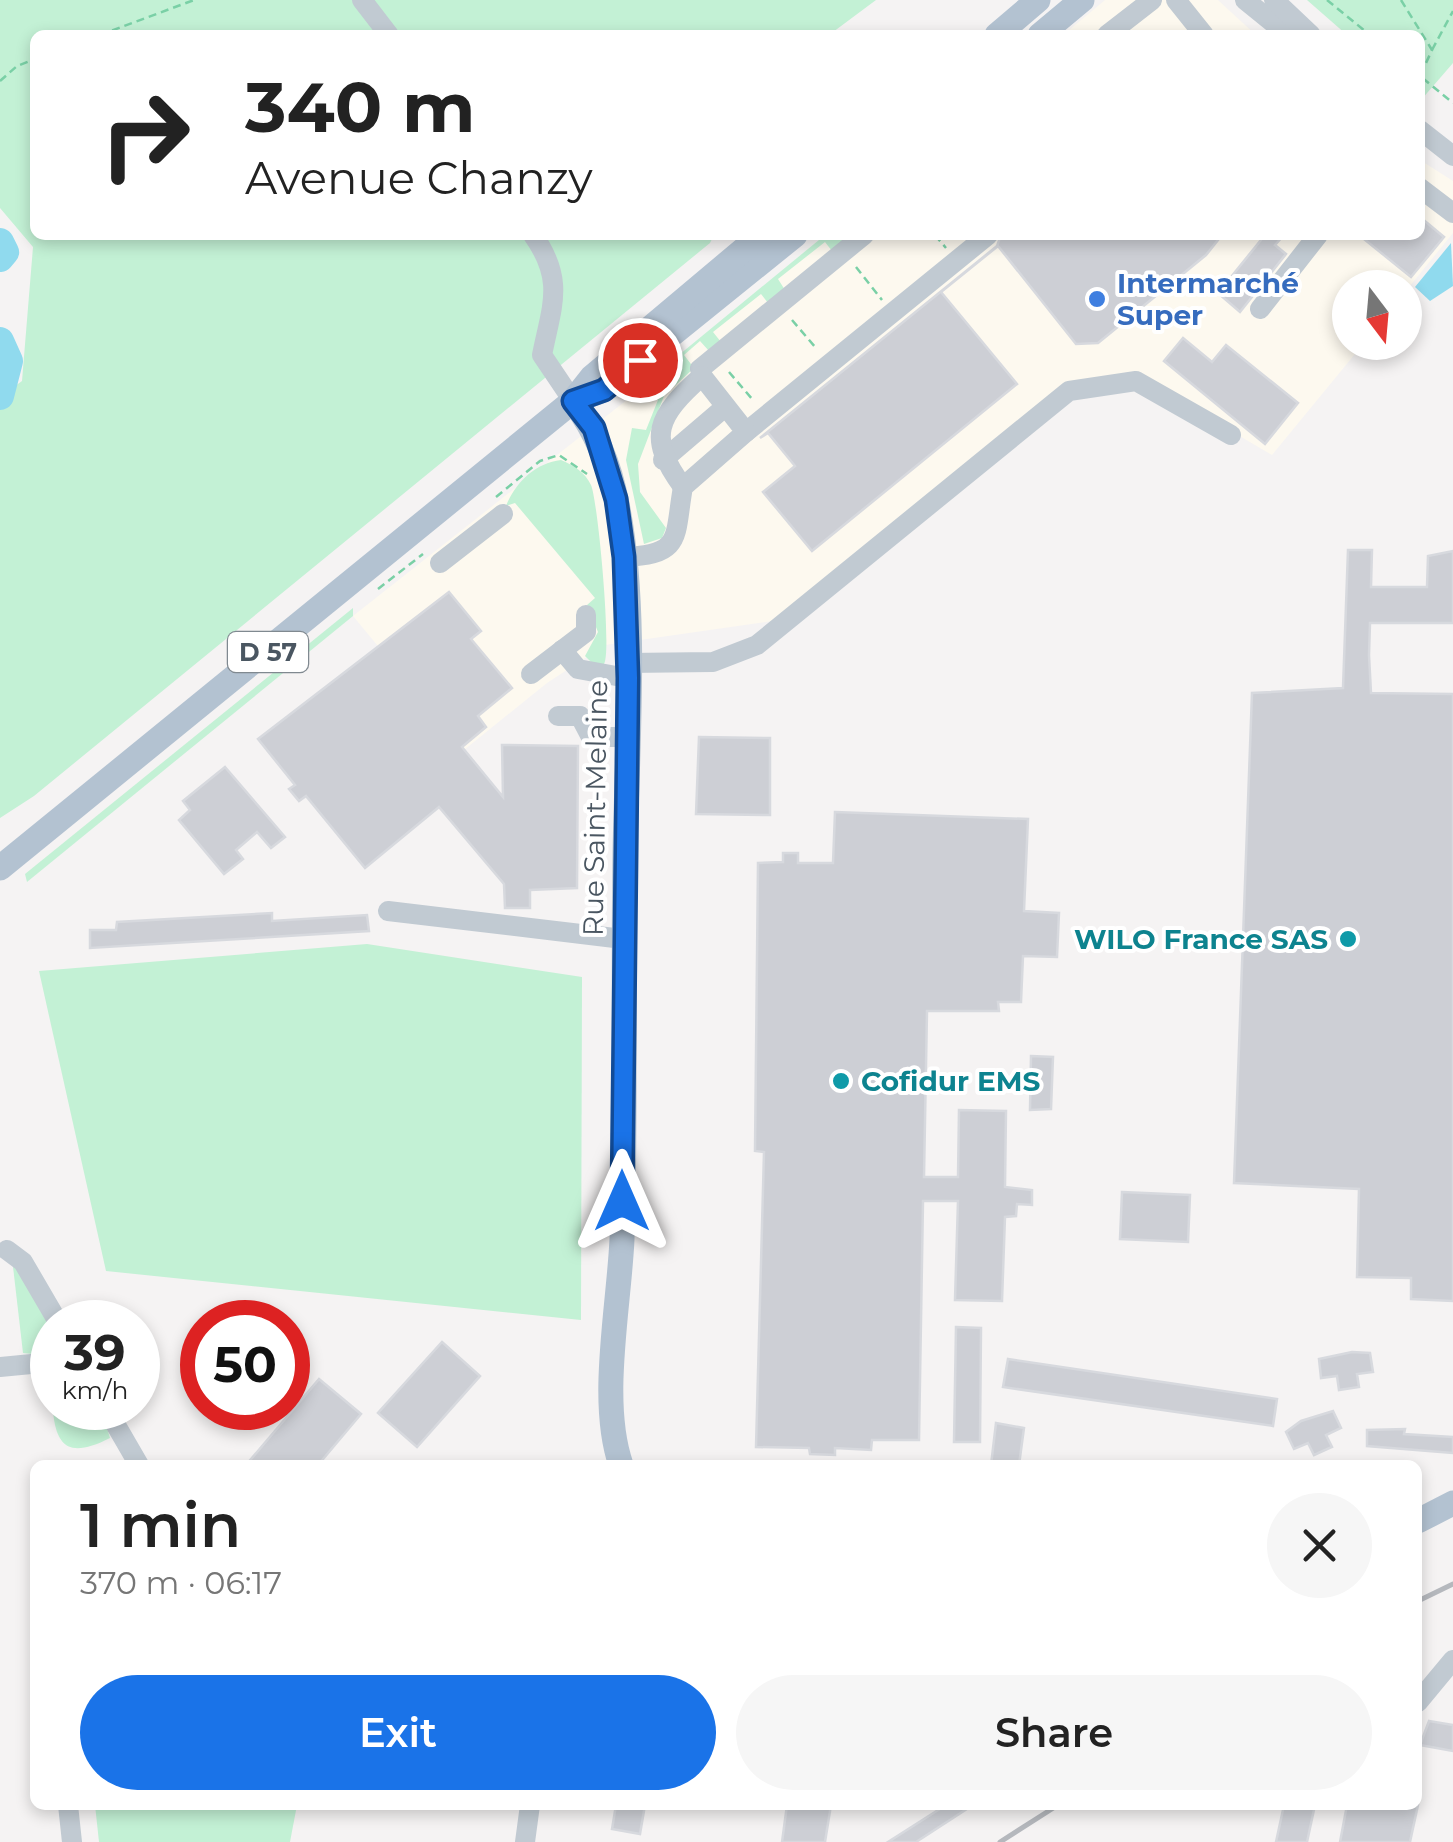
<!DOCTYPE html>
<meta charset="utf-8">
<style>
:root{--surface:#fff;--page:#f6f6f6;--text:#222;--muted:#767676;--accent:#1a73e8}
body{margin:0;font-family:Montserrat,sans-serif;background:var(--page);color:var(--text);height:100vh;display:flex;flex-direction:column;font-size:38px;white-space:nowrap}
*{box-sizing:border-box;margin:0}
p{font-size:32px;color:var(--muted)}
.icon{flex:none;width:55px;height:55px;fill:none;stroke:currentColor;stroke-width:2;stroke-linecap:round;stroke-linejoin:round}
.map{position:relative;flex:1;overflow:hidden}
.sheet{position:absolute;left:30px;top:1460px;width:1392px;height:350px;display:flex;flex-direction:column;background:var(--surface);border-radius:15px;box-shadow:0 5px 15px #0003}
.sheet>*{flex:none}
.hud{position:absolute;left:30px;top:30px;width:1395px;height:210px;border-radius:15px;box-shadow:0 5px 15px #0003;background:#fff;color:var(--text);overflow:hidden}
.needle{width:65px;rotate:164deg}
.controls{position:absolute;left:1332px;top:270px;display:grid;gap:20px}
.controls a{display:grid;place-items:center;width:90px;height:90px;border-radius:50%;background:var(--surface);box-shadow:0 5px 15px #0003;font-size:50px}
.speed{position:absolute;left:30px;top:1300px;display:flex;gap:20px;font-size:50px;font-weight:700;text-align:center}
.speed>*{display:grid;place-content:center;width:130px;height:130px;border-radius:50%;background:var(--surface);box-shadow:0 5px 15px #0003;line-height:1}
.speed small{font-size:25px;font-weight:400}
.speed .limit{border:15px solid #d22;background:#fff;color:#111}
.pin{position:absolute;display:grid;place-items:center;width:85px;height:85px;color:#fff;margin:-42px;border:5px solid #fff;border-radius:50%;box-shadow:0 2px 10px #0007}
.me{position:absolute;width:110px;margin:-55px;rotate:0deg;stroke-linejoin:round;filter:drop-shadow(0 0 8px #0008)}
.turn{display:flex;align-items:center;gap:35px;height:210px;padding:0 50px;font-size:45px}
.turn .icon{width:130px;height:130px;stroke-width:2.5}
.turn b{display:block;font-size:70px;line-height:85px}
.round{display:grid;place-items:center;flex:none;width:105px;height:105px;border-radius:52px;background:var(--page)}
.head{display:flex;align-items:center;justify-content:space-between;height:170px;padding:0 50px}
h1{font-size:60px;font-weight:600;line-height:75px}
.cta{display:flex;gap:20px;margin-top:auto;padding:20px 50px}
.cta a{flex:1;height:115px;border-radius:60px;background:var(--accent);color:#fff;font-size:40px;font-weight:600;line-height:115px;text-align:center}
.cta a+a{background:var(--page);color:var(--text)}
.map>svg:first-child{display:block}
</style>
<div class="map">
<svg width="1453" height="1842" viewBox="0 0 1453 1842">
<rect width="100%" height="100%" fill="#f5f3f3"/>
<g fill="#fdf9ef">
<polygon points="1105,0 1218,0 1256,35 1063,35"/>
<polygon points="1420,160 1453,181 1453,233 1405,292 1405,288 1350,288 1350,342 1364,343 1272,455 1130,372 1065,383 779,620 605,645 547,683 464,750 353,616 647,384 825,235 1420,235"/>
</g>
<g fill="#c3f1d5">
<polygon points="0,0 876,0 829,35 35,35 35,235 714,235 710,243 34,796 0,818 0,397 22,381 33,247 0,208"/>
<polygon points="1307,0 1453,0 1453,63 1421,100 1420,35 1347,35"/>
<polygon points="825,235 849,237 832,251 825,242 778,279 785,290 768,303 761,294 713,332 721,342 709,351 700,341 684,355 694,368 664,396 638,464 640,492 666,528 662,538 644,544 626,460 632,428 646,430 658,400 648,396 668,364"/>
<path d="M 561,460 C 573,465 585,472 591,485 C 598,501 612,653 604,664 L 593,664 L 585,656 L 598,632 L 587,605 L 595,598 L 515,503 L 506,506 C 515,483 535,463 561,460 Z"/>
<polygon points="353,608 353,616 27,882 25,874"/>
<polygon points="367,944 582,977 581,1320 106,1271 39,971"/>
<polygon points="12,1258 52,1323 52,1356 23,1353"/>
<path d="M 52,1378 L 52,1408 L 101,1408 L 110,1438 C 74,1456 57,1452 53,1412 C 52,1400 50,1389 52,1378 Z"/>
<polygon points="95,1805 297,1805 290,1842 99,1842"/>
</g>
<polygon fill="#90daee" points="1451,243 1453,286 1430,301 1415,287"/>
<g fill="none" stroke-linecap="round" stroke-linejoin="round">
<g stroke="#90daee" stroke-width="28">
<polyline points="0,242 5,252 0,258"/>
<polyline points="0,341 9,361 0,396"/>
</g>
</g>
<g fill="#cdcfd5" stroke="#d7d9de" stroke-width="2.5">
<polygon points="1420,217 1444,237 1411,277 1359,235 1420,235"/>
<polygon points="1001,235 1222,235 1206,255 1098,343 1076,344 998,246 941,292 1017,384 812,551 763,492 795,466 768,433 760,438 997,246"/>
<polygon points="1265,235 1284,235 1275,245 1286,254 1240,312 1218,293"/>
<polygon points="1183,338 1212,362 1226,345 1298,403 1265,444 1164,361"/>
<polygon points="1348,550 1372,550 1371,587 1427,587 1428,556 1453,551 1453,623 1370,623 1369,655 1371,693 1453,694 1453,1301 1411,1299 1411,1278 1357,1277 1359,1189 1234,1183 1252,693 1343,688"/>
<polygon points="449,592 481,631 471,639 512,688 478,716 486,727 462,747 503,797 502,745 578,746 577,888 530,890 530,908 505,908 504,884 439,807 365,868 306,796 299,801 289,789 295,785 258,739"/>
<polygon points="699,737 770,738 770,815 696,814"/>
<polygon points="225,767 285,837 271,848 257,832 236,850 243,859 224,874 179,820 190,810 183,801"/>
<polygon points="835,812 1028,819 1024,911 1059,913 1057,957 1023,956 1021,1002 998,1002 999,1011 927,1011 924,1177 958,1177 959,1110 1006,1111 1005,1187 1032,1190 1032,1205 1017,1204 1016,1216 1005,1217 1002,1301 955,1300 958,1201 923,1201 919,1440 872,1440 871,1450 835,1448 835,1455 810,1454 809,1448 756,1447 764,1152 755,1151 758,863 783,862 783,853 798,853 798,863 833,863"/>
<polygon points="272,913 272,921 367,915 369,931 90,948 90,930 116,930 117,922"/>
<polygon points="1031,1056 1053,1057 1051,1109 1030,1110"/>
<polygon points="1122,1192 1190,1195 1188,1242 1120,1239"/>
<polygon points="956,1327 981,1328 980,1442 954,1442"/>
<polygon points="442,1342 480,1376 417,1447 378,1413"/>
<polygon points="1352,1352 1370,1353 1373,1372 1357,1374 1359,1387 1339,1390 1337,1376 1321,1378 1319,1359"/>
<polygon points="1008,1359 1277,1399 1273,1426 1003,1387"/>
<polygon points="319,1379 361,1414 318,1465 246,1465"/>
<polygon points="1333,1411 1341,1428 1326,1435 1332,1447 1314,1455 1308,1443 1294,1449 1286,1432 1301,1421"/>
<polygon points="996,1423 1024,1428 1019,1465 991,1465"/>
<polygon points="1405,1429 1404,1434 1453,1437 1453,1453 1367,1446 1367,1430"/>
<polygon points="1429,1721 1453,1725 1453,1751 1420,1745"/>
<polygon points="616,1805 645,1805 640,1834 612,1829"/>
<polygon points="787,1805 831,1805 825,1842 782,1842"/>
<polygon points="946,1805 973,1805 916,1842 888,1842"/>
<polygon points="1284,1805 1315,1805 1307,1842 1276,1842"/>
<polygon points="1347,1805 1418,1805 1410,1842 1340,1842"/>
</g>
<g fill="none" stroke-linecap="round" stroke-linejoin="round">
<g stroke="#7ad0a6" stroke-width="2.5" stroke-dasharray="8 5" stroke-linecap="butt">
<polyline points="1327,0 1370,35"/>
<polyline points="1401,0 1432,50 1420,76 1453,103"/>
<polyline points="100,35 194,0"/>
<polyline points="1432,50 1453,11"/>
<polyline points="0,81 17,66 35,59"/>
<polyline points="935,235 946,248"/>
<polyline points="856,267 882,300"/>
<polyline points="792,320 816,348"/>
<polyline points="729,372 753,400"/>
<polyline points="496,497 540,461 559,455 587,474"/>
<polyline points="378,589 423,554"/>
</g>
<g stroke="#c1cad2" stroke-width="20">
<polyline points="362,0 389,35"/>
<polyline points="1176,0 1204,35"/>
<polyline points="1245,0 1288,35"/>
<polyline points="1274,0 1311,35"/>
<polyline points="1107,35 1152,0"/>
<polyline points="1420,130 1453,156"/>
<polyline points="1420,188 1453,213"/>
<path d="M 533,235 C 565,280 552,305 542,355 L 573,401"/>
<polyline points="1260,309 1318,235"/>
<polyline points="746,432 988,235"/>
<polyline points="663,460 725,407"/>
<path d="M 683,487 C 646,437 657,416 702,376 L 700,369 L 864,235"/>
<path d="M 624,557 C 684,555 674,536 683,487 L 746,432 L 702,376"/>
<polyline points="440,563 503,514"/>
<polyline points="562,650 578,669 627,678"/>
<polyline points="627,663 713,662 757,645 1069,391 1136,381 1231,435"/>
<polyline points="531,674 586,632 586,615"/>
<polyline points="558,716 580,716 591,737 627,737"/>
<polyline points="388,911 623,939"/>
<polyline points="7,1250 23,1262 58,1322"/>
<polyline points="0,1367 52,1362"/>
<polyline points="106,1408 139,1465"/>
<polyline points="1418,1702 1453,1660"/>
<polyline points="68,1805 72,1842"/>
<polyline points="525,1842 530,1805"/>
</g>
<g stroke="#b3c2d1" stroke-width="25">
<polyline points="997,35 1038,0"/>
<polyline points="1040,35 1082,0"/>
<polyline points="577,400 603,390 795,235"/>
<path d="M 573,401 C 596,431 610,466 617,504 C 638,610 627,743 625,852 C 623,981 626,1110 622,1239 C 619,1307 599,1402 621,1465"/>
<polyline points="0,868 573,401 592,377 761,235"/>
<polyline points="1418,1521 1453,1503"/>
</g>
<g stroke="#b5b8bd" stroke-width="5">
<polyline points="1418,1601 1453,1584"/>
<polyline points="1000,1842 1058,1805"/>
</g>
</g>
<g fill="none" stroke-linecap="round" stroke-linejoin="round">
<defs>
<polyline id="route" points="622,1201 628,678 624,557 616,499 594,428 573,401 604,390 640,360"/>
</defs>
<use href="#route" stroke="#114b97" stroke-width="25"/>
<use href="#route" stroke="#1a73e8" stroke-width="18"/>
</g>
<circle fill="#3f7fe0" stroke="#fff" stroke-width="4" cx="1097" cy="299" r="10"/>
<g fill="#0f9aa8" stroke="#fff" stroke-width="4">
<circle cx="1348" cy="939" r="10"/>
<circle cx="841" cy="1081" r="10"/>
</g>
<g text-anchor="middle" stroke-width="8" stroke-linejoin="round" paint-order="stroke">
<rect fill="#fff" stroke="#808990" stroke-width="2.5" x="228" y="632" width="80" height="40" rx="8"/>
<g font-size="25" font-weight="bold" fill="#4a5661">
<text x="268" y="661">D 57</text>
</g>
<g font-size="28" font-weight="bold" fill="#366cbe" stroke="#fff" text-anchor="start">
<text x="1117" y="293">Intermarché<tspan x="1117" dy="32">Super</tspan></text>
</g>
<g font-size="28" fill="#4a5661" stroke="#fff">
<text transform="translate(595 808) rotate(-89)" y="10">Rue Saint-Melaine</text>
</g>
<g font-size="28" font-weight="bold" fill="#0d838f" stroke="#fff" text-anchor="end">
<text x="1328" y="949">WILO France SAS</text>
<text x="861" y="1091" text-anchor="start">Cofidur EMS</text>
</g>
</g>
</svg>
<div class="controls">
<a><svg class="needle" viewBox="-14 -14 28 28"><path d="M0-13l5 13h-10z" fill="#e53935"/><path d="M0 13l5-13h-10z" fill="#767676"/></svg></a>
</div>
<div class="speed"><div>39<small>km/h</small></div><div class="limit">50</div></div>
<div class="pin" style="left:640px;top:360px;background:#d93025"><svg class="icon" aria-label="arrive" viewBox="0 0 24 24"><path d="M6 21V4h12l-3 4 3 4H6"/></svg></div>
<svg class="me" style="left:622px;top:1201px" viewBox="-20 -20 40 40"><path d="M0-17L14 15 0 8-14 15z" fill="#1a73e8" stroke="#fff" stroke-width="4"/></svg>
<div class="hud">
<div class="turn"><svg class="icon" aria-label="right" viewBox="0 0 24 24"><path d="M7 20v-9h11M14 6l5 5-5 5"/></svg><div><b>340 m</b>Avenue Chanzy</div></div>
</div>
<section class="sheet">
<div class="head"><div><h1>1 min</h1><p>370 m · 06:17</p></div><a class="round"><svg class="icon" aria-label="close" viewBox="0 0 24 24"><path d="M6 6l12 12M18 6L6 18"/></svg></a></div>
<div class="cta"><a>Exit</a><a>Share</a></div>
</section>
</div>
